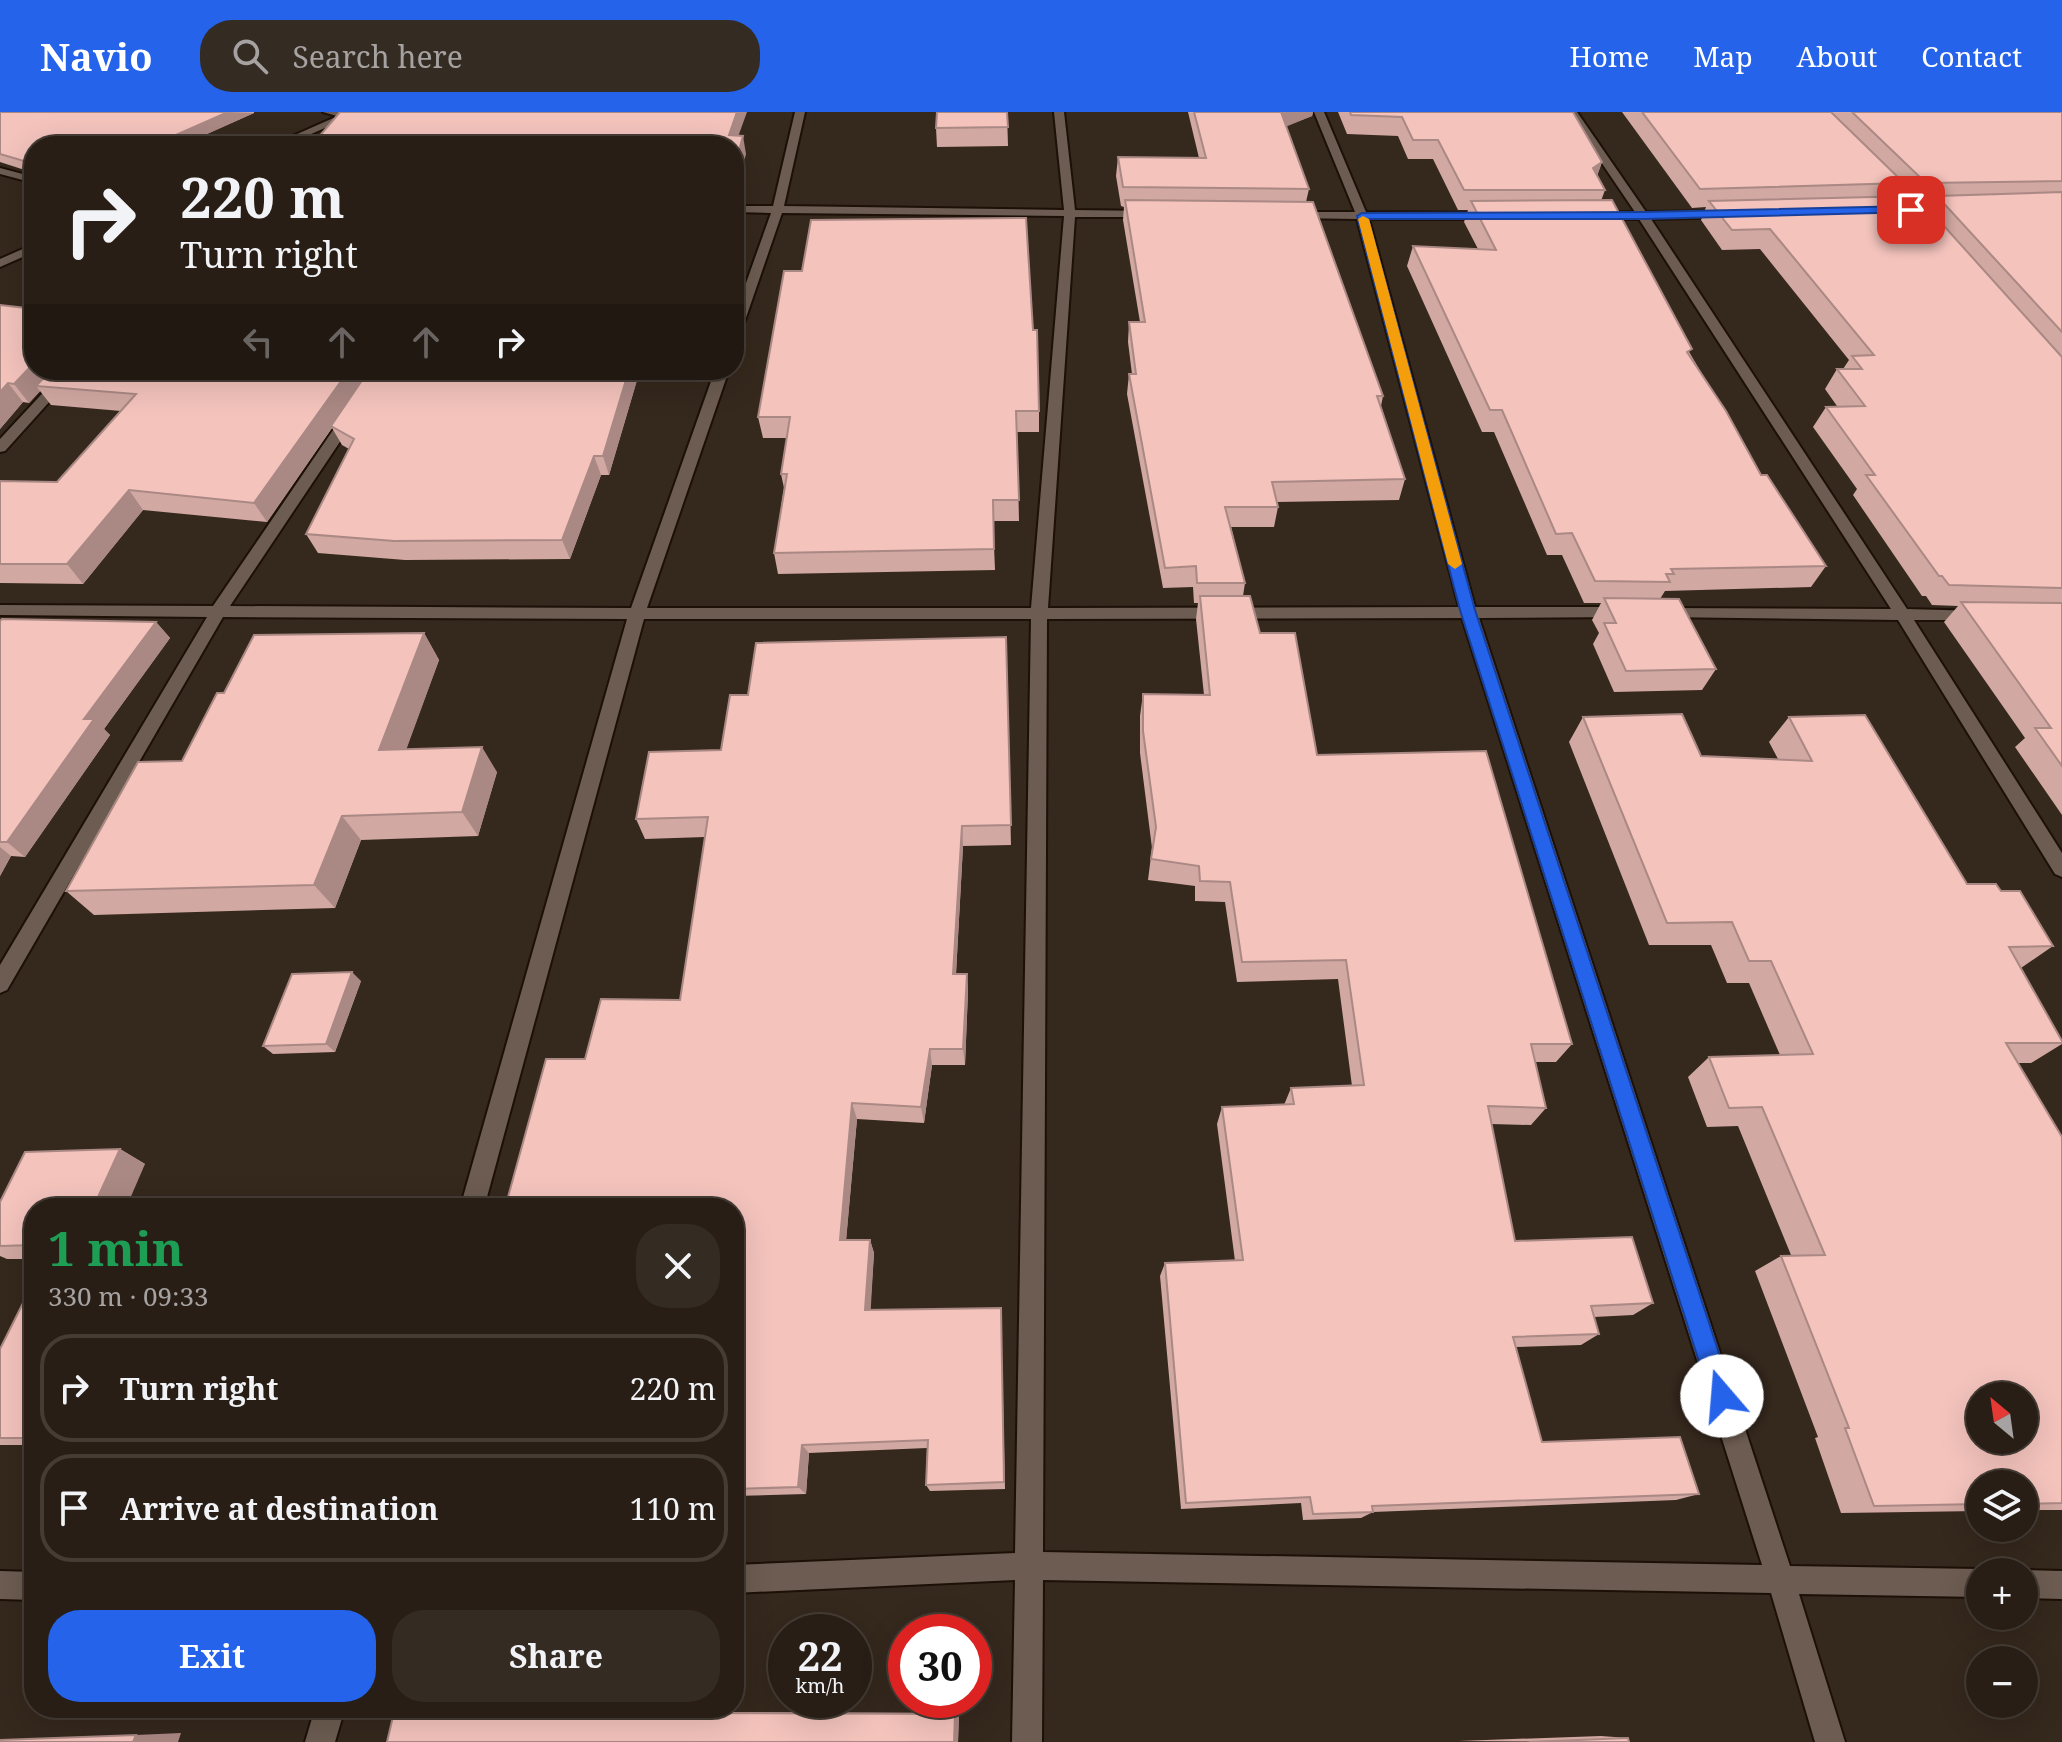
<!DOCTYPE html>
<meta charset="utf-8">
<style>
:root{--surface:#281e16;--page:#342b23;--text:#f1f3f6;--muted:#a5a2a1;--line:#443c35;--accent:#2563eb}
body{margin:0;font-family:"Noto Serif",serif;background:var(--page);color:var(--text);height:100vh;display:flex;flex-direction:column;font-size:30px;white-space:nowrap}
*{box-sizing:border-box;margin:0}
p{font-size:26px;color:var(--muted)}
.icon{flex:none;width:44px;height:44px;fill:none;stroke:currentColor;stroke-width:2;stroke-linecap:round;stroke-linejoin:round}
.map{position:relative;flex:1;overflow:hidden}
.details{position:absolute;left:24px;top:1086px;width:720px;height:520px;display:flex;flex-direction:column;background:var(--surface);border-radius:32px;box-shadow:0 8px 32px #0002,0 0 0 2px var(--line)}
.details>*{flex:none}
.top-card{position:absolute;left:24px;top:24px;width:720px;height:244px;border-radius:32px;box-shadow:0 8px 32px #0002,0 0 0 2px var(--line);background:#281e16;color:var(--text);overflow:hidden}
.needle{width:52px;rotate:331deg}
.fabs{position:absolute;left:1966px;top:1270px;display:grid;gap:16px}
.fabs a{display:grid;place-items:center;width:72px;height:72px;border-radius:50%;background:var(--surface);box-shadow:0 8px 32px #0002,0 0 0 2px var(--line);font-size:40px}
.speed{position:absolute;left:768px;top:1502px;display:flex;gap:16px;font-size:40px;font-weight:700;text-align:center}
.speed>*{display:grid;place-content:center;width:104px;height:104px;border-radius:50%;background:var(--surface);box-shadow:0 8px 32px #0002,0 0 0 2px var(--line);line-height:1}
.speed small{font-size:20px;font-weight:400}
.speed .limit{border:12px solid #d22;background:#fff;color:#111}
.pin{position:absolute;display:grid;place-items:center;width:68px;height:68px;color:#fff;margin:-34px;border-radius:16px;box-shadow:0 4px 12px #0006}
.me{position:absolute;width:88px;margin:-44px;rotate:342deg;stroke-linejoin:round;filter:drop-shadow(0 0 6px #0008)}
.turn{display:flex;align-items:center;gap:28px;height:168px;padding:0 24px;font-size:36px}
.turn .icon{width:104px;height:104px;stroke-width:2.5}
.turn b{display:block;font-size:56px;line-height:68px}
.lanes{display:flex;align-items:center;height:76px;padding:0 24px;background:#0003;justify-content:center;gap:40px;direction:ltr}
.lanes .off{opacity:.35}
.round{display:grid;place-items:center;flex:none;width:84px;height:84px;border-radius:32px;background:var(--page)}
.overview{display:flex;align-items:center;justify-content:space-between;height:136px;padding:0 24px}
h1{font-size:48px;font-weight:700;line-height:60px;color:#1e9e55}
.primary-button{display:flex;gap:16px;margin-top:auto;padding:16px 24px}
.primary-button a{flex:1;height:92px;border-radius:32px;background:var(--accent);color:#fff;font-size:32px;font-weight:700;line-height:92px;text-align:center}
.primary-button a+a{background:var(--page);color:var(--text)}
ul{padding:0;list-style:none}
li{display:flex;align-items:center;gap:24px;height:108px;margin:0 16px 12px;padding:0 8px;border:4px solid var(--line);border-radius:32px}
li div{flex:1}
li b{display:block;font-size:30px}
li em{font-style:normal}
header{display:flex;align-items:center;gap:48px;box-sizing:border-box;height:112px;padding:0 40px;background:var(--accent);color:#fff}
header strong{font-size:38px}
nav{display:flex;gap:44px;margin-inline-start:auto;font-size:28px}
.search{width:560px;height:72px;background:var(--page);display:flex;align-items:center;gap:20px;box-sizing:border-box;padding:0 28px;border-radius:32px;color:var(--muted);font-size:30px}
.map>svg:first-child{display:block}
</style>
<header>
<strong>Navio</strong>
<div class="search"><svg class="icon" aria-label="search" viewBox="0 0 24 24"><circle cx="10" cy="10" r="6"/><path d="M15 15l6 6"/></svg>Search here</div>
<nav><a>Home</a><a>Map</a><a>About</a><a>Contact</a></nav>
</header>
<div class="map">
<svg width="2062" height="1630" viewBox="0 0 2062 1630">
<rect width="100%" height="100%" fill="#35281d"/>
<g fill="none" stroke-linecap="round" stroke-linejoin="round">
<defs>
<g id="street">
<polygon points="323,0 343,0 352,4 347,7"/>
<path d="M 795,0 L 805,0 L 784,94 L 1064,98 L 1054,0 L 1064,0 L 1075,98 L 1150,99 L 1156,102 L 1150,105 L 1075,105 L 1048,496 L 1459,495 L 1357,107 L 1294,106 L 1288,103 L 1294,100 L 1355,100 L 1314,0 L 1324,0 L 1366,100 L 1494,101 L 1500,104 L 1494,107 L 1369,107 L 1475,495 L 1622,495 L 1630,500 L 1622,505 L 1479,506 L 1790,1454 L 1980,1457 L 1987,1460 L 1980,1460 L 1980,1485 L 1799,1482 L 1845,1630 L 1815,1630 L 1771,1481 L 1043,1468 L 1042,1630 L 1012,1630 L 1015,1468 L 734,1481 L 734,1453 L 1015,1441 L 1031,507 L 644,507 L 484,1096 L 460,1096 L 627,507 L 223,505 L 7,878 L 0,881 L 0,853 L 207,505 L 0,503 L 0,493 L 213,494 L 374,258 L 388,258 L 230,494 L 631,496 L 715,258 L 729,258 L 647,496 L 1031,496 L 1064,104 L 782,101 L 740,223 L 734,227 L 734,205 L 771,101 L 734,100 L 734,94 L 773,94 ZM 1462,506 L 1762,1453 L 1043,1440 L 1047,507 Z"/>
<polygon points="1567,0 1577,0 1646,100 1730,99 1736,102 1730,105 1651,107 1907,497 1980,499 1980,507 1974,508 1914,508 2062,741 2062,765 2055,762 1898,508 1656,505 1656,497 1662,496 1891,497 1639,107 1594,107 1588,104 1594,101 1635,100"/>
<polygon points="0,56 34,65 34,71 0,62"/>
<polygon points="64,258 78,258 5,339 0,340 0,327"/>
<polygon points="2024,1458 2062,1459 2062,1487 2024,1486 2024,1460 2019,1460"/>
<polygon points="0,1459 34,1460 34,1488 0,1487"/>
<polygon points="315,1596 345,1596 335,1630 305,1630"/>
</g>
<g id="secondary">
<polygon points="347,0 361,0 284,34 270,34"/>
<polygon points="34,132 34,140 0,155 0,147"/>
</g>
</defs>
<use href="#street" stroke="#1c1007" stroke-width="4"/>
<use href="#secondary" stroke="#1c1007" stroke-width="4"/>
<use href="#street" fill="#6c5c51" fill-rule="evenodd"/>
<use href="#secondary" fill="#6c5c51" fill-rule="evenodd"/>
</g>
<g fill="#d1a8a2" fill-rule="evenodd">
<polygon points="0,0 254,0 254,1 180,34 34,34 34,61 0,50"/>
<polygon points="1007,0 1008,34 937,35 936,16"/>
<polygon points="1188,0 1313,0 1312,4 1286,14 1309,77 1306,90 1383,284 1381,294 1405,367 1399,388 1277,390 1278,395 1274,415 1231,415 1245,471 1243,484 1317,643 1572,932 1556,950 1535,950 1546,996 1531,1013 1491,1012 1515,1129 1653,1191 1633,1203 1594,1205 1599,1222 1581,1233 1516,1235 1542,1330 1699,1382 1676,1388 1373,1400 1361,1406 1303,1408 1301,1391 1181,1397 1160,1164 1165,1151 1235,1149 1217,1012 1222,995 1284,993 1291,976 1352,974 1338,867 1237,870 1225,790 1195,789 1195,774 1148,768 1152,736 1140,641 1140,604 1143,582 1204,583 1196,507 1198,491 1194,491 1193,475 1163,476 1127,282 1129,262 1132,262 1128,230 1129,210 1140,210 1123,108 1124,95 1121,94 1116,64 1118,45 1199,46"/>
<polygon points="1338,0 1573,0 1602,50 1597,64 1605,78 1601,89 1761,363 1826,454 1811,475 1665,479 1660,487 1716,557 1702,578 1614,580 1593,532 1599,521 1592,508 1601,491 1584,491 1562,443 1547,443 1494,320 1482,320 1407,154 1413,134 1478,137 1464,110 1468,98 1458,98 1433,47 1408,47 1398,24 1347,22"/>
<path d="M 1622,0 L 2062,0 L 2062,703 L 2015,635 L 2025,626 L 1944,510 L 1958,494 L 1932,493 L 1926,484 L 1922,484 L 1853,383 L 1857,377 L 1813,315 L 1826,295 L 1837,294 L 1825,277 L 1837,257 L 1843,257 L 1849,248 L 1760,137 L 1722,138 L 1701,108 L 1706,95 L 1692,96 ZM 1901,77 L 1908,84 L 1896,84 ZM 1922,90 L 1933,90 L 1929,97 Z"/>
<polygon points="0,193 34,258 640,258 609,363 601,363 570,447 405,448 318,441 306,422 349,337 342,333 332,316 267,410 143,398 83,472 0,471 0,369 57,370 121,299 51,293 40,279 29,291 23,290 0,317"/>
<polygon points="1033,218 1039,299 1039,320 1017,320 1019,409 993,409 995,458 778,462 774,441 784,376 781,362 787,326 763,326 758,305"/>
<polygon points="0,509 156,510 170,526 104,617 110,623 25,745 11,744 0,764"/>
<polygon points="424,521 439,548 406,637 497,660 478,724 361,728 335,796 94,803 66,779 182,649 224,581"/>
<polygon points="1006,525 1011,733 963,734 956,862 967,862 968,880 965,953 932,953 924,1011 857,1007 846,1128 870,1128 874,1141 870,1198 1001,1196 1005,1377 930,1379 926,1373 927,1336 809,1341 806,1382 734,1384 734,1096 585,947 680,888 705,725 645,727 636,707 721,638 748,583"/>
<polygon points="1583,605 1701,644 1778,647 1769,630 1789,605 1967,772 2001,779 2053,834 2021,856 2062,929 2062,932 2031,951 2018,951 2062,1025 2062,1398 2024,1398 2024,1372 1980,1372 1980,1399 1841,1401 1815,1326 1818,1325 1755,1159 1781,1144 1791,1143 1738,1014 1707,1015 1688,965 1709,945 1780,943 1749,871 1727,871 1711,833 1649,833 1569,630"/>
<polygon points="361,869 335,940 273,942 263,934"/>
<polygon points="120,1037 145,1052 34,1096 34,1147 7,1147 0,1144 0,1090"/>
<polygon points="34,1169 34,1333 0,1333 0,1237"/>
<polygon points="395,1596 691,1600 959,1601 958,1630 387,1630"/>
<polygon points="1601,1624 1628,1626 1629,1630 1458,1629"/>
</g>
<g fill="#aa8884">
<polygon points="228,0 254,1 180,34 151,34"/>
<polygon points="737,0 747,0 734,36 729,23"/>
<polygon points="1281,0 1313,0 1312,4 1278,18"/>
<polygon points="743,24 746,42 734,90 734,57"/>
<polygon points="1602,50 1595,69 1593,56"/>
<polygon points="34,251 34,258 60,258 36,274 40,279 29,291 14,272"/>
<polygon points="349,258 372,258 331,314 332,316 267,410 254,391"/>
<polygon points="629,258 640,258 609,363 603,344"/>
<polygon points="8,271 23,290 0,317 0,280"/>
<polygon points="594,344 601,363 570,447 562,428"/>
<polygon points="129,378 143,398 83,472 67,452"/>
<polygon points="156,510 170,526 104,617 110,623 25,745 7,730 84,607"/>
<polygon points="424,521 439,548 397,663 379,638"/>
<polygon points="482,635 497,660 478,724 462,700"/>
<polygon points="342,704 361,728 335,796 314,773"/>
<polygon points="962,714 963,734 955,880 953,862"/>
<polygon points="0,735 11,744 0,764"/>
<polygon points="352,860 361,869 335,940 326,932"/>
<polygon points="967,862 968,880 965,953 963,937"/>
<polygon points="930,937 932,953 924,1011 921,995"/>
<polygon points="852,991 857,1007 845,1141 840,1128"/>
<polygon points="120,1037 145,1052 126,1096 93,1096"/>
<polygon points="870,1128 874,1141 870,1210 865,1198"/>
<polygon points="802,1333 809,1341 806,1382 798,1375"/>
<polygon points="674,1596 691,1596 691,1600 674,1601"/>
<polygon points="959,1601 958,1630 954,1630 955,1602"/>
<polygon points="181,1621 178,1630 133,1630 136,1623"/>
</g>
<g fill="#f3c3bc" stroke="#aa8884" stroke-width="2" fill-rule="evenodd">
<polygon points="0,0 228,0 151,34 34,34 34,52 0,42"/>
<polygon points="340,0 737,0 729,23 743,24 734,57 734,34 311,34"/>
<polygon points="937,0 1007,0 1008,15 936,16"/>
<polygon points="1194,0 1281,0 1309,77 1123,75 1118,45 1206,46"/>
<polygon points="1350,0 1573,0 1602,50 1593,56 1605,78 1464,78 1438,28 1413,28 1402,5 1351,3"/>
<polygon points="1642,0 1831,0 1904,71 1700,77"/>
<polygon points="1852,0 2062,0 2062,69 1926,71"/>
<polygon points="2062,80 2062,220 1937,84"/>
<polygon points="1917,84 2062,245 2062,476 1949,473 1942,464 1939,464 1866,363 1875,363 1826,295 1865,294 1837,257 1862,257 1852,244 1874,243 1770,117 1732,118 1709,89"/>
<polygon points="1125,88 1313,90 1383,284 1377,284 1405,367 1272,370 1278,395 1225,395 1245,471 1197,471 1196,454 1165,456 1129,262 1136,262 1129,210 1145,210"/>
<polygon points="1612,88 1692,237 1687,240 1726,299 1761,363 1767,363 1826,454 1671,457 1674,462 1666,462 1670,470 1595,469 1572,421 1556,422 1502,298 1490,298 1413,134 1496,138 1471,89"/>
<polygon points="1026,106 1033,218 1037,218 1039,299 1016,299 1019,388 993,388 994,437 774,441 787,362 781,362 790,305 758,305 784,159 802,159 811,108"/>
<polygon points="0,193 34,197 34,251 14,272 8,271 0,280"/>
<polygon points="51,258 349,258 254,391 129,378 67,452 0,452 0,369 57,370 136,282 36,274"/>
<polygon points="369,258 629,258 603,344 594,344 562,428 394,429 306,422 354,327 331,314"/>
<polygon points="1200,484 1250,484 1260,521 1295,521 1317,643 1486,639 1572,932 1531,932 1546,996 1488,994 1515,1129 1632,1125 1653,1191 1591,1194 1599,1222 1513,1225 1542,1330 1680,1325 1699,1382 1372,1394 1373,1400 1313,1402 1310,1385 1186,1391 1165,1151 1243,1148 1222,995 1294,992 1291,976 1364,973 1346,848 1242,850 1230,770 1200,769 1199,754 1151,747 1156,715 1143,619 1143,582 1210,583"/>
<polygon points="1604,486 1679,487 1716,557 1626,559 1604,511 1616,511"/>
<polygon points="1961,490 2062,491 2062,654 2035,616 2051,616"/>
<polygon points="2,507 156,510 84,607 94,607 7,730 0,730 0,509"/>
<polygon points="424,521 379,638 482,635 462,700 342,704 314,773 66,779 138,650 182,649 217,581 224,581 254,523"/>
<polygon points="1006,525 1011,713 962,714 953,862 967,862 963,937 930,937 921,995 852,991 840,1128 870,1128 865,1198 1001,1196 1004,1370 926,1373 928,1328 802,1333 798,1375 734,1377 734,1096 505,1096 546,947 585,947 601,887 680,888 708,705 636,707 649,640 721,638 730,583 748,583 756,531"/>
<path d="M 1682,602 L 1701,644 L 1812,649 L 1789,605 L 1865,603 L 1967,772 L 1996,772 L 2001,779 L 2020,779 L 2053,834 L 2009,835 L 2062,929 L 2062,931 L 2006,931 L 2062,1025 L 2062,1391 L 2024,1392 L 2024,1372 L 1980,1372 L 1980,1392 L 1874,1394 L 1845,1316 L 1849,1316 L 1781,1144 L 1825,1143 L 1762,995 L 1729,996 L 1709,945 L 1813,942 L 1771,849 L 1749,849 L 1732,810 L 1667,811 L 1583,605 ZM 1980,1284 L 2024,1284 L 2024,1328 L 1980,1328 Z"/>
<polygon points="352,860 326,932 263,934 292,862"/>
<polygon points="120,1037 93,1096 34,1096 34,1133 0,1134 0,1090 25,1040"/>
<polygon points="34,1169 34,1326 0,1326 0,1237"/>
<polygon points="395,1596 674,1596 674,1601 955,1602 954,1630 387,1630"/>
<polygon points="136,1623 133,1630 0,1630 0,1628"/>
<polygon points="1628,1626 1629,1630 1529,1630"/>
</g>
<polygon fill="#2563eb" stroke="#184099" stroke-width="2" points="1911,94 1915,95 1915,100 1644,107 1368,107 1475,498 1733,1284 1730,1292 1722,1296 1714,1292 1710,1284 1460,498 1357,104 1362,101 1644,100"/>
<polygon fill="#f59e0b" points="1363,104 1369,107 1462,452 1455,457 1448,452 1358,107"/>
</svg>
<div class="fabs">
<a><svg class="needle" viewBox="-14 -14 28 28"><path d="M0-13l5 13h-10z" fill="#e53935"/><path d="M0 13l5-13h-10z" fill="#a5a2a1"/></svg></a>
<a><svg class="icon" aria-label="layers" viewBox="0 0 24 24"><path d="M12 4l9 5-9 5-9-5zM3 14l9 5 9-5"/></svg></a>
<a>+</a>
<a>−</a>
</div>
<div class="speed"><div>22<small>km/h</small></div><div class="limit">30</div></div>
<div class="pin" style="left:1911px;top:98px;background:#d93025"><svg class="icon" aria-label="arrive" viewBox="0 0 24 24"><path d="M6 21V4h12l-3 4 3 4H6"/></svg></div>
<svg class="me" style="left:1722px;top:1284px" viewBox="-20 -20 40 40"><circle r="19" fill="#fff"/><path d="M0-13L10 11 0 6-10 11z" fill="#2563eb"/></svg>
<div class="top-card">
<div class="turn"><svg class="icon" aria-label="right" viewBox="0 0 24 24"><path d="M7 20v-9h11M14 6l5 5-5 5"/></svg><div><b>220 m</b>Turn right</div></div>
<div class="lanes"><svg class="icon off" aria-label="left" viewBox="0 0 24 24"><path d="M17 20v-9H6M10 6l-5 5 5 5"/></svg><svg class="icon off" aria-label="ahead" viewBox="0 0 24 24"><path d="M12 20V5M6 11l6-6 6 6"/></svg><svg class="icon off" aria-label="ahead" viewBox="0 0 24 24"><path d="M12 20V5M6 11l6-6 6 6"/></svg><svg class="icon" aria-label="right" viewBox="0 0 24 24"><path d="M7 20v-9h11M14 6l5 5-5 5"/></svg></div>
</div>
<section class="details">
<div class="overview"><div><h1>1 min</h1><p>330 m · 09:33</p></div><a class="round"><svg class="icon" aria-label="close" viewBox="0 0 24 24"><path d="M6 6l12 12M18 6L6 18"/></svg></a></div>
<ul>
<li><svg class="icon" aria-label="right" viewBox="0 0 24 24"><path d="M7 20v-9h11M14 6l5 5-5 5"/></svg><div><b>Turn right</b></div><em>220 m</em></li>
<li><svg class="icon" aria-label="arrive" viewBox="0 0 24 24"><path d="M6 21V4h12l-3 4 3 4H6"/></svg><div><b>Arrive at destination</b></div><em>110 m</em></li>
</ul>
<div class="primary-button"><a>Exit</a><a>Share</a></div>
</section>
</div>
